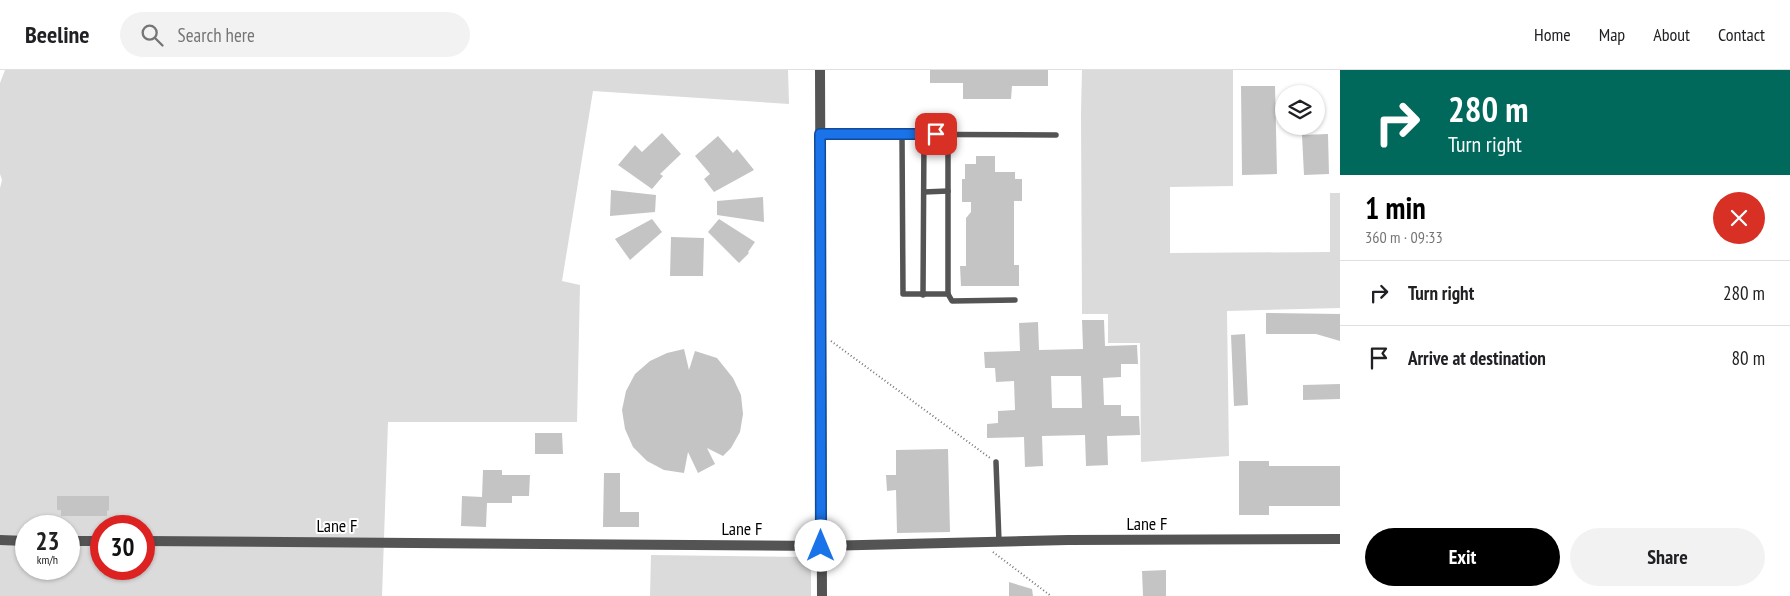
<!DOCTYPE html>
<meta charset="utf-8">
<style>
:root{--surface:#fff;--page:#f2f2f2;--text:#202124;--muted:#757577;--line:#e0e0e0;--accent:#000}
body{margin:0;font-family:"PT Sans Narrow",sans-serif;background:var(--page);color:var(--text);height:100vh;display:flex;flex-direction:column;font-size:19px;white-space:nowrap}
*{box-sizing:border-box;margin:0}
p{font-size:16px;color:var(--muted)}
.icon{flex:none;width:28px;height:28px;fill:none;stroke:currentColor;stroke-width:2;stroke-linecap:round;stroke-linejoin:round}
.map{position:relative;flex:1;overflow:hidden}
.panel{display:flex;flex-direction:column;background:var(--surface);width:450px}
.panel>*{flex:none}
.guide{background:#00695c;color:#fff;overflow:hidden}
.buttons{position:absolute;left:1275px;top:15px;display:grid;gap:10px}
.buttons a{display:grid;place-items:center;width:50px;height:50px;border-radius:50%;background:var(--surface);box-shadow:0 1px 4px #0004;font-size:25px}
.speed{position:absolute;left:15px;top:445px;display:flex;gap:10px;font-size:25px;font-weight:700;text-align:center}
.speed>*{display:grid;place-content:center;width:65px;height:65px;border-radius:50%;background:var(--surface);box-shadow:0 1px 4px #0004;line-height:1}
.speed small{font-size:12px;font-weight:400}
.speed .limit{border:8px solid #d22;background:#fff;color:#111}
.pin{position:absolute;display:grid;place-items:center;width:42px;height:42px;color:#fff;margin:-21px;border-radius:10px;box-shadow:0 2px 8px #0006}
.me{position:absolute;width:55px;margin:-28px;rotate:0deg;stroke-linejoin:round;filter:drop-shadow(0 0 4px #0008)}
.turn{display:flex;align-items:center;gap:18px;height:105px;padding:0 25px;font-size:22px}
.turn .icon{width:65px;height:65px;stroke-width:2.5}
.turn b{display:block;font-size:35px;line-height:42px}
.round{display:grid;place-items:center;flex:none;width:52px;height:52px;border-radius:26px;background:var(--page)}
.headline{display:flex;align-items:center;justify-content:space-between;height:85px;padding:0 25px}
h1{font-size:30px;font-weight:600;line-height:38px;color:var(--accent)}
.cta{display:flex;gap:10px;margin-top:auto;padding:10px 25px}
.cta a{flex:1;height:58px;border-radius:30px;background:var(--accent);color:#fff;font-size:20px;font-weight:600;line-height:58px;text-align:center}
.cta a+a{background:var(--page);color:var(--text)}
ul{padding:0;list-style:none}
li{display:flex;align-items:center;gap:15px;height:65px;padding:0 25px;border-top:1px solid var(--line)}
li div{flex:1}
li b{display:block;font-size:19px}
li em{font-style:normal}
header{display:flex;align-items:center;gap:30px;box-sizing:border-box;height:70px;padding:0 25px;background:var(--surface);border-bottom:1px solid var(--line)}
header strong{font-size:24px}
nav{display:flex;gap:28px;margin-inline-start:auto;font-size:18px}
.search{width:350px;height:45px;background:var(--page);display:flex;align-items:center;gap:12px;box-sizing:border-box;padding:0 18px;border-radius:28px;color:var(--muted);font-size:19px}
main{display:flex;flex:1;min-height:0}
.map>svg:first-child{display:block}
</style>
<header>
<strong>Beeline</strong>
<div class="search"><svg class="icon" aria-label="search" viewBox="0 0 24 24"><circle cx="10" cy="10" r="6"/><path d="M15 15l6 6"/></svg>Search here</div>
<nav><a>Home</a><a>Map</a><a>About</a><a>Contact</a></nav>
</header>
<main>
<div class="map">
<svg width="1340" height="526" viewBox="0 0 1340 526">
<rect width="100%" height="100%" fill="#fff"/>
<g fill="#dbdbdb" fill-rule="evenodd">
<path d="M 5,0 L 788,0 L 789,34 L 593,21 L 562,211 L 580,215 L 577,352 L 388,352 L 382,526 L 0,526 L 0,118 L 2,110 L 0,104 L 0,13 ZM 26,456 L 69,456 L 69,499 L 26,499 ZM 101,456 L 144,456 L 144,499 L 101,499 Z"/>
<polygon points="1082,0 1233,0 1233,116 1170,117 1170,183 1330,182 1330,123 1340,123 1340,238 1227,241 1229,386 1141,392 1140,273 1108,273 1108,244 1082,244 1081,43"/>
<polygon points="651,485 811,487 811,526 650,526"/>
</g>
<g fill="#c4c4c4" fill-rule="evenodd">
<polygon points="930,0 1048,0 1048,16 1012,16 1011,29 963,29 963,13 930,13"/>
<polygon points="1241,16 1275,16 1277,104 1242,105"/>
<polygon points="662,63 681,84 660,104 663,106 652,119 618,95 635,75 642,82"/>
<polygon points="1328,64 1329,104 1304,105 1302,65"/>
<polygon points="718,66 733,83 737,79 754,100 714,122 704,109 710,104 695,86"/>
<polygon points="976,86 995,86 995,102 1015,102 1015,109 1022,109 1022,131 1014,131 1014,195 1019,195 1019,216 961,216 960,196 966,196 966,148 971,142 971,132 962,132 962,109 965,109 965,94 976,94"/>
<polygon points="611,120 656,125 655,142 610,146"/>
<polygon points="763,127 764,152 717,145 717,131"/>
<polygon points="652,149 662,162 630,190 615,169"/>
<polygon points="719,149 755,172 748,182 749,183 739,193 708,162"/>
<polygon points="671,167 704,168 703,206 670,206"/>
<polygon points="1266,243 1340,244 1340,271 1316,264 1266,264"/>
<path d="M 1082,250 L 1104,250 L 1105,276 L 1137,275 L 1138,294 L 1121,294 L 1121,307 L 1103,308 L 1104,335 L 1121,335 L 1121,346 L 1139,346 L 1140,365 L 1107,366 L 1108,395 L 1086,396 L 1085,365 L 1042,366 L 1043,396 L 1025,397 L 1024,367 L 987,368 L 987,354 L 998,353 L 998,341 L 1015,340 L 1014,311 L 996,312 L 995,298 L 985,298 L 984,282 L 1020,281 L 1019,253 L 1038,252 L 1039,280 L 1083,279 ZM 1051,306 L 1081,306 L 1082,338 L 1052,338 Z"/>
<polygon points="1245,264 1248,335 1234,336 1231,265"/>
<polygon points="684,279 689,300 695,281 717,288 733,308 741,325 743,344 740,362 731,378 723,386 707,378 715,394 698,403 688,382 684,403 664,400 647,391 633,377 625,359 622,340 626,321 635,304 650,291 667,283"/>
<polygon points="1340,314 1340,329 1303,330 1303,315"/>
<polygon points="535,363 562,363 563,384 535,384"/>
<polygon points="948,379 950,462 897,463 896,420 887,421 886,405 896,405 896,380"/>
<polygon points="1239,391 1269,391 1269,396 1340,396 1340,436 1269,436 1269,445 1239,445"/>
<polygon points="483,400 502,400 502,405 530,405 529,426 512,426 512,433 487,433 486,457 461,456 462,426 482,427"/>
<polygon points="604,403 620,403 620,442 639,442 639,457 603,457"/>
<polygon points="57,426 109,426 109,440 107,441 107,446 61,446 61,440 57,440"/>
<polygon points="1166,500 1166,526 1143,526 1142,501"/>
<polygon points="1009,512 1032,519 1033,526 1009,526"/>
</g>
<g fill="none" stroke-linecap="round" stroke-linejoin="round">
<g stroke="#767676" stroke-width="2" stroke-dasharray="1 2.5" stroke-linecap="butt">
<polyline points="831,271 990,388"/>
<polyline points="993,482 1051,526"/>
</g>
<g stroke="#545454" stroke-width="5.5">
<polyline points="820,64 1056,65"/>
<polyline points="948,64 948,224 952,231 1015,230"/>
<polyline points="902,65 903,224 948,224"/>
<polyline points="924,122 948,121"/>
<polyline points="923,225 924,65"/>
<polyline points="996,392 999,472"/>
</g>
<g stroke="#545454" stroke-width="10">
<polyline points="820,0 822,526"/>
<polyline points="0,470 26,471"/>
<polyline points="69,471 101,471"/>
<polyline points="144,471 821,476 1068,470 1340,469"/>
</g>
</g>
<g fill="none" stroke-linecap="round" stroke-linejoin="round">
<defs>
<polyline id="route" points="821,476 820,64 936,64"/>
</defs>
<use href="#route" stroke="#114b97" stroke-width="12"/>
<use href="#route" stroke="#1a73e8" stroke-width="9"/>
</g>
<g text-anchor="middle" stroke-width="4" stroke-linejoin="round" paint-order="stroke">
<g font-size="18" fill="#000" stroke="#fff">
<text x="1147" y="460">Lane F</text>
<text x="337" y="462">Lane F</text>
<text x="742" y="465">Lane F</text>
</g>
</g>
</svg>
<div class="buttons">
<a><svg class="icon" aria-label="layers" viewBox="0 0 24 24"><path d="M12 4l9 5-9 5-9-5zM3 14l9 5 9-5"/></svg></a>
</div>
<div class="speed"><div>23<small>km/h</small></div><div class="limit">30</div></div>
<div class="pin" style="left:936px;top:64px;background:#d93025"><svg class="icon" aria-label="arrive" viewBox="0 0 24 24"><path d="M6 21V4h12l-3 4 3 4H6"/></svg></div>
<svg class="me" style="left:821px;top:476px" viewBox="-20 -20 40 40"><circle r="19" fill="#fff"/><path d="M0-13L10 11 0 6-10 11z" fill="#1a73e8"/></svg>
</div>
<section class="panel">
<div class="guide">
<div class="turn"><svg class="icon" aria-label="right" viewBox="0 0 24 24"><path d="M7 20v-9h11M14 6l5 5-5 5"/></svg><div><b>280 m</b>Turn right</div></div>
</div>
<div class="headline"><div><h1>1 min</h1><p>360 m · 09:33</p></div><a class="round" style="background:#d93025;color:#fff"><svg class="icon" aria-label="close" viewBox="0 0 24 24"><path d="M6 6l12 12M18 6L6 18"/></svg></a></div>
<ul>
<li><svg class="icon" aria-label="right" viewBox="0 0 24 24"><path d="M7 20v-9h11M14 6l5 5-5 5"/></svg><div><b>Turn right</b></div><em>280 m</em></li>
<li><svg class="icon" aria-label="arrive" viewBox="0 0 24 24"><path d="M6 21V4h12l-3 4 3 4H6"/></svg><div><b>Arrive at destination</b></div><em>80 m</em></li>
</ul>
<div class="cta"><a>Exit</a><a>Share</a></div>
</section>
</main>
